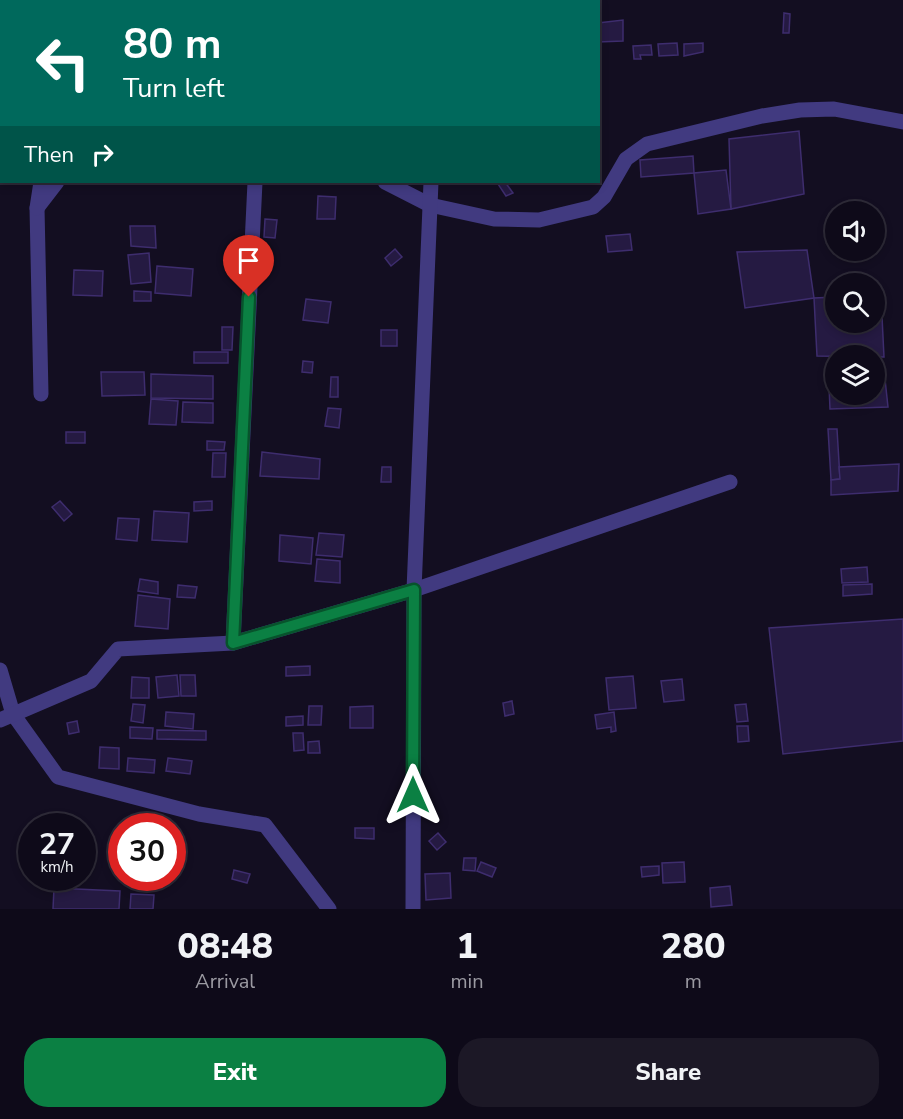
<!DOCTYPE html>
<style>
:root{--surface:#0e0a19;--page:#1c1826;--text:#f1f3f6;--muted:#9b9aa2;--line:#2e2b38;--accent:#0b8043}
body{margin:0;font-family:"Nunito Sans",sans-serif;background:var(--page);color:var(--text);height:100vh;display:flex;flex-direction:column;font-size:22px;white-space:nowrap}
*{box-sizing:border-box;margin:0}
p{font-size:20px;color:var(--muted)}
.icon{flex:none;width:33px;height:33px;fill:none;stroke:currentColor;stroke-width:2;stroke-linecap:round;stroke-linejoin:round}
.map{position:relative;height:909px;overflow:hidden}
.drawer{display:flex;flex-direction:column;background:var(--surface);flex:1}
.drawer>*{flex:none}
.hud{position:absolute;left:0px;top:0px;width:600px;height:183px;box-shadow:0 3px 9px #0003,0 0 0 2px var(--line);background:#00695c;color:#fff;overflow:hidden}
.tools{position:absolute;left:825px;top:201px;display:grid;gap:12px}
.tools a{display:grid;place-items:center;width:60px;height:60px;border-radius:50%;background:var(--surface);box-shadow:0 3px 9px #0003,0 0 0 2px var(--line);font-size:30px}
.speed{position:absolute;left:18px;top:813px;display:flex;gap:12px;font-size:30px;font-weight:700;text-align:center}
.speed>*{display:grid;place-content:center;width:78px;height:78px;border-radius:50%;background:var(--surface);box-shadow:0 3px 9px #0003,0 0 0 2px var(--line);line-height:1}
.speed small{font-size:15px;font-weight:400}
.speed .limit{border:9px solid #d22;background:#fff;color:#111}
.pin{position:absolute;display:grid;place-items:center;width:51px;height:51px;color:#fff;margin:-62px -26px;border-radius:50% 50% 50% 0;rotate:-45deg;box-shadow:0 0 6px #0007}
.pin .icon{rotate:45deg}
.me{position:absolute;width:66px;margin:-33px;rotate:0deg;stroke-linejoin:round;filter:drop-shadow(0 0 4px #0008)}
.turn{display:flex;align-items:center;gap:21px;height:126px;padding:0 24px;font-size:27px}
.turn .icon{width:78px;height:78px;stroke-width:2.5}
.turn b{display:block;font-size:42px;line-height:51px}
.then{display:flex;align-items:center;height:57px;padding:0 24px;background:#0003;gap:12px;font-size:22px}
.eta{display:flex;justify-content:space-evenly;align-items:center;height:102px;text-align:center}
.eta b{font-size:36px;font-weight:800;line-height:42px}
.action{display:flex;gap:12px;margin-top:auto;padding:12px 24px}
.action a{flex:1;height:69px;border-radius:24px;background:var(--accent);color:#fff;font-size:24px;font-weight:800;line-height:69px;text-align:center}
.action a+a{background:var(--page);color:var(--text)}
.map>svg:first-child{display:block}
</style>
<div class="map">
<svg width="903" height="909" viewBox="0 0 903 909">
<rect width="100%" height="100%" fill="#130e21"/>
<g fill="#251a42" stroke="#3e2d6e" stroke-width="1.5">
<polygon points="784,13 790,14 789,33 783,33"/>
<polygon points="623,20 623,41 598,42 598,23"/>
<polygon points="677,43 678,55 659,56 658,44"/>
<polygon points="703,43 703,52 684,56 684,44"/>
<polygon points="651,45 652,55 640,55 641,59 634,59 633,46"/>
<polygon points="799,131 804,194 731,209 729,139"/>
<polygon points="693,156 694,173 641,177 640,160"/>
<polygon points="726,170 731,209 698,214 694,173"/>
<polygon points="501,182 505,182 513,193 506,196 498,184"/>
<polygon points="318,196 336,197 335,219 317,219"/>
<polygon points="265,219 277,220 275,238 264,237"/>
<polygon points="130,226 155,226 156,248 131,246"/>
<polygon points="630,234 632,250 608,252 606,236"/>
<polygon points="395,249 402,257 391,266 385,258"/>
<polygon points="807,250 814,298 745,308 737,252"/>
<polygon points="149,253 151,282 131,284 128,255"/>
<polygon points="157,266 193,269 191,296 155,293"/>
<polygon points="74,270 103,271 102,296 73,295"/>
<polygon points="134,291 151,292 151,301 134,301"/>
<polygon points="874,296 881,296 884,357 817,356 814,298 836,297 836,322 874,322"/>
<polygon points="306,299 331,302 328,323 303,320"/>
<polygon points="222,327 233,327 232,350 222,350"/>
<rect x="381" y="330" width="16" height="16"/>
<rect x="194" y="352" width="34" height="11"/>
<polygon points="303,361 313,362 312,373 302,372"/>
<polygon points="101,372 144,372 145,395 102,396"/>
<polygon points="151,374 213,376 213,399 151,398"/>
<polygon points="331,377 338,377 338,397 330,397"/>
<polygon points="885,379 888,407 830,409 829,386 836,385 836,394 874,394 874,380"/>
<polygon points="151,399 178,401 176,425 149,424"/>
<polygon points="183,402 213,403 213,423 182,422"/>
<polygon points="328,408 341,409 339,428 325,426"/>
<polygon points="828,429 837,429 840,479 831,480"/>
<rect x="66" y="432" width="19" height="11"/>
<polygon points="207,441 225,442 224,450 207,450"/>
<polygon points="262,452 320,459 319,479 260,476"/>
<polygon points="213,453 226,453 225,477 212,477"/>
<polygon points="899,464 898,491 831,495 831,480 840,479 839,467"/>
<polygon points="382,467 391,467 391,482 381,482"/>
<polygon points="60,501 72,514 64,521 52,507"/>
<polygon points="212,501 212,510 194,511 194,502"/>
<polygon points="154,511 189,513 187,542 152,540"/>
<polygon points="118,518 139,519 137,541 116,539"/>
<polygon points="319,533 344,535 342,557 316,555"/>
<polygon points="280,535 313,538 311,564 279,561"/>
<polygon points="317,559 340,561 340,583 315,581"/>
<polygon points="867,567 868,582 842,583 841,569"/>
<polygon points="140,579 158,582 158,594 138,591"/>
<polygon points="872,584 872,594 843,596 843,585"/>
<polygon points="178,585 197,587 195,598 177,597"/>
<polygon points="138,595 170,599 168,629 135,626"/>
<polygon points="903,619 903,741 783,754 769,628"/>
<polygon points="310,666 310,675 286,676 286,667"/>
<polygon points="177,675 179,696 158,698 156,677"/>
<polygon points="180,675 195,675 196,696 181,696"/>
<polygon points="633,676 636,708 609,710 606,678"/>
<polygon points="132,677 149,678 149,698 131,698"/>
<polygon points="682,679 684,700 664,702 661,681"/>
<polygon points="512,701 514,714 505,716 503,703"/>
<polygon points="133,704 145,705 143,723 131,721"/>
<polygon points="746,704 748,721 737,722 735,705"/>
<polygon points="309,706 322,706 321,725 308,725"/>
<polygon points="373,706 373,728 350,728 350,707"/>
<polygon points="166,712 194,714 193,729 165,726"/>
<polygon points="614,712 616,731 611,732 611,727 597,729 595,715"/>
<polygon points="303,716 303,725 286,726 286,717"/>
<polygon points="77,721 79,732 69,734 67,723"/>
<polygon points="737,726 748,726 749,741 738,742"/>
<polygon points="130,727 153,728 152,739 130,738"/>
<polygon points="157,730 206,731 206,740 157,739"/>
<polygon points="293,733 303,733 304,750 294,751"/>
<polygon points="319,741 320,753 308,753 308,742"/>
<polygon points="100,747 119,748 119,769 99,768"/>
<polygon points="128,758 155,760 154,773 127,771"/>
<polygon points="168,758 192,761 190,774 166,771"/>
<polygon points="55,817 56,826 43,826 42,818"/>
<polygon points="355,828 374,828 374,839 355,838"/>
<polygon points="438,833 446,842 437,850 429,841"/>
<polygon points="464,858 476,858 475,871 463,870"/>
<polygon points="481,862 496,868 492,877 477,871"/>
<polygon points="684,862 685,882 663,883 662,863"/>
<polygon points="659,866 659,875 642,877 641,867"/>
<polygon points="234,870 250,874 247,883 232,879"/>
<polygon points="450,873 451,898 426,900 425,874"/>
<polygon points="730,886 732,905 711,907 710,888"/>
<polygon points="54,888 120,891 119,909 53,909"/>
<polygon points="131,894 154,895 153,909 130,909"/>
</g>
<g fill="none" stroke-linecap="round" stroke-linejoin="round">
<g stroke="#413a80" stroke-width="15">
<polyline points="38,0 41,2"/>
<polyline points="65,2 65,0"/>
<polyline points="162,2 163,0"/>
<polyline points="263,2 263,0"/>
<polyline points="439,2 439,0"/>
<polyline points="41,182 37,208 41,394"/>
<polyline points="385,182 430,205 494,219 539,220 593,207 604,197 626,159 647,144 762,116 800,110 834,109 903,122"/>
<polyline points="37,208 57,182"/>
<polyline points="233,643 255,182"/>
<polyline points="0,670 13,714 58,777 199,814 265,825 329,909"/>
<polyline points="0,720 91,681 118,649 233,643 414,590 730,482"/>
<polyline points="413,909 414,590 431,182"/>
</g>
</g>
<g fill="none" stroke-linecap="round" stroke-linejoin="round">
<defs>
<polyline id="route" points="249,297 233,643 414,590 413,795"/>
</defs>
<use href="#route" stroke="#07532c" stroke-width="15"/>
<use href="#route" stroke="#0b8043" stroke-width="10"/>
</g>
</svg>
<div class="tools">
<a><svg class="icon" aria-label="sound" viewBox="0 0 24 24"><path d="M4 9h4l5-4v14l-5-4H4zM17 9q2 3 0 6"/></svg></a>
<a><svg class="icon" aria-label="search" viewBox="0 0 24 24"><circle cx="10" cy="10" r="6"/><path d="M15 15l6 6"/></svg></a>
<a><svg class="icon" aria-label="layers" viewBox="0 0 24 24"><path d="M12 4l9 5-9 5-9-5zM3 14l9 5 9-5"/></svg></a>
</div>
<div class="speed"><div>27<small>km/h</small></div><div class="limit">30</div></div>
<div class="pin" style="left:249px;top:297px;background:#d93025"><svg class="icon" aria-label="arrive" viewBox="0 0 24 24"><path d="M6 21V4h12l-3 4 3 4H6"/></svg></div>
<svg class="me" style="left:413px;top:795px" viewBox="-20 -20 40 40"><path d="M0-17L14 15 0 8-14 15z" fill="#0b8043" stroke="#fff" stroke-width="4"/></svg>
<div class="hud">
<div class="turn"><svg class="icon" aria-label="left" viewBox="0 0 24 24"><path d="M17 20v-9H6M10 6l-5 5 5 5"/></svg><div><b>80 m</b>Turn left</div></div>
<div class="then">Then<svg class="icon" aria-label="right" viewBox="0 0 24 24"><path d="M7 20v-9h11M14 6l5 5-5 5"/></svg></div>
</div>
</div>
<section class="drawer">
<div class="eta">
<div><b>08:48</b><p>Arrival</p></div>
<div><b>1</b><p>min</p></div>
<div><b>280</b><p>m</p></div>
</div>
<div class="action"><a>Exit</a><a>Share</a></div>
</section>
